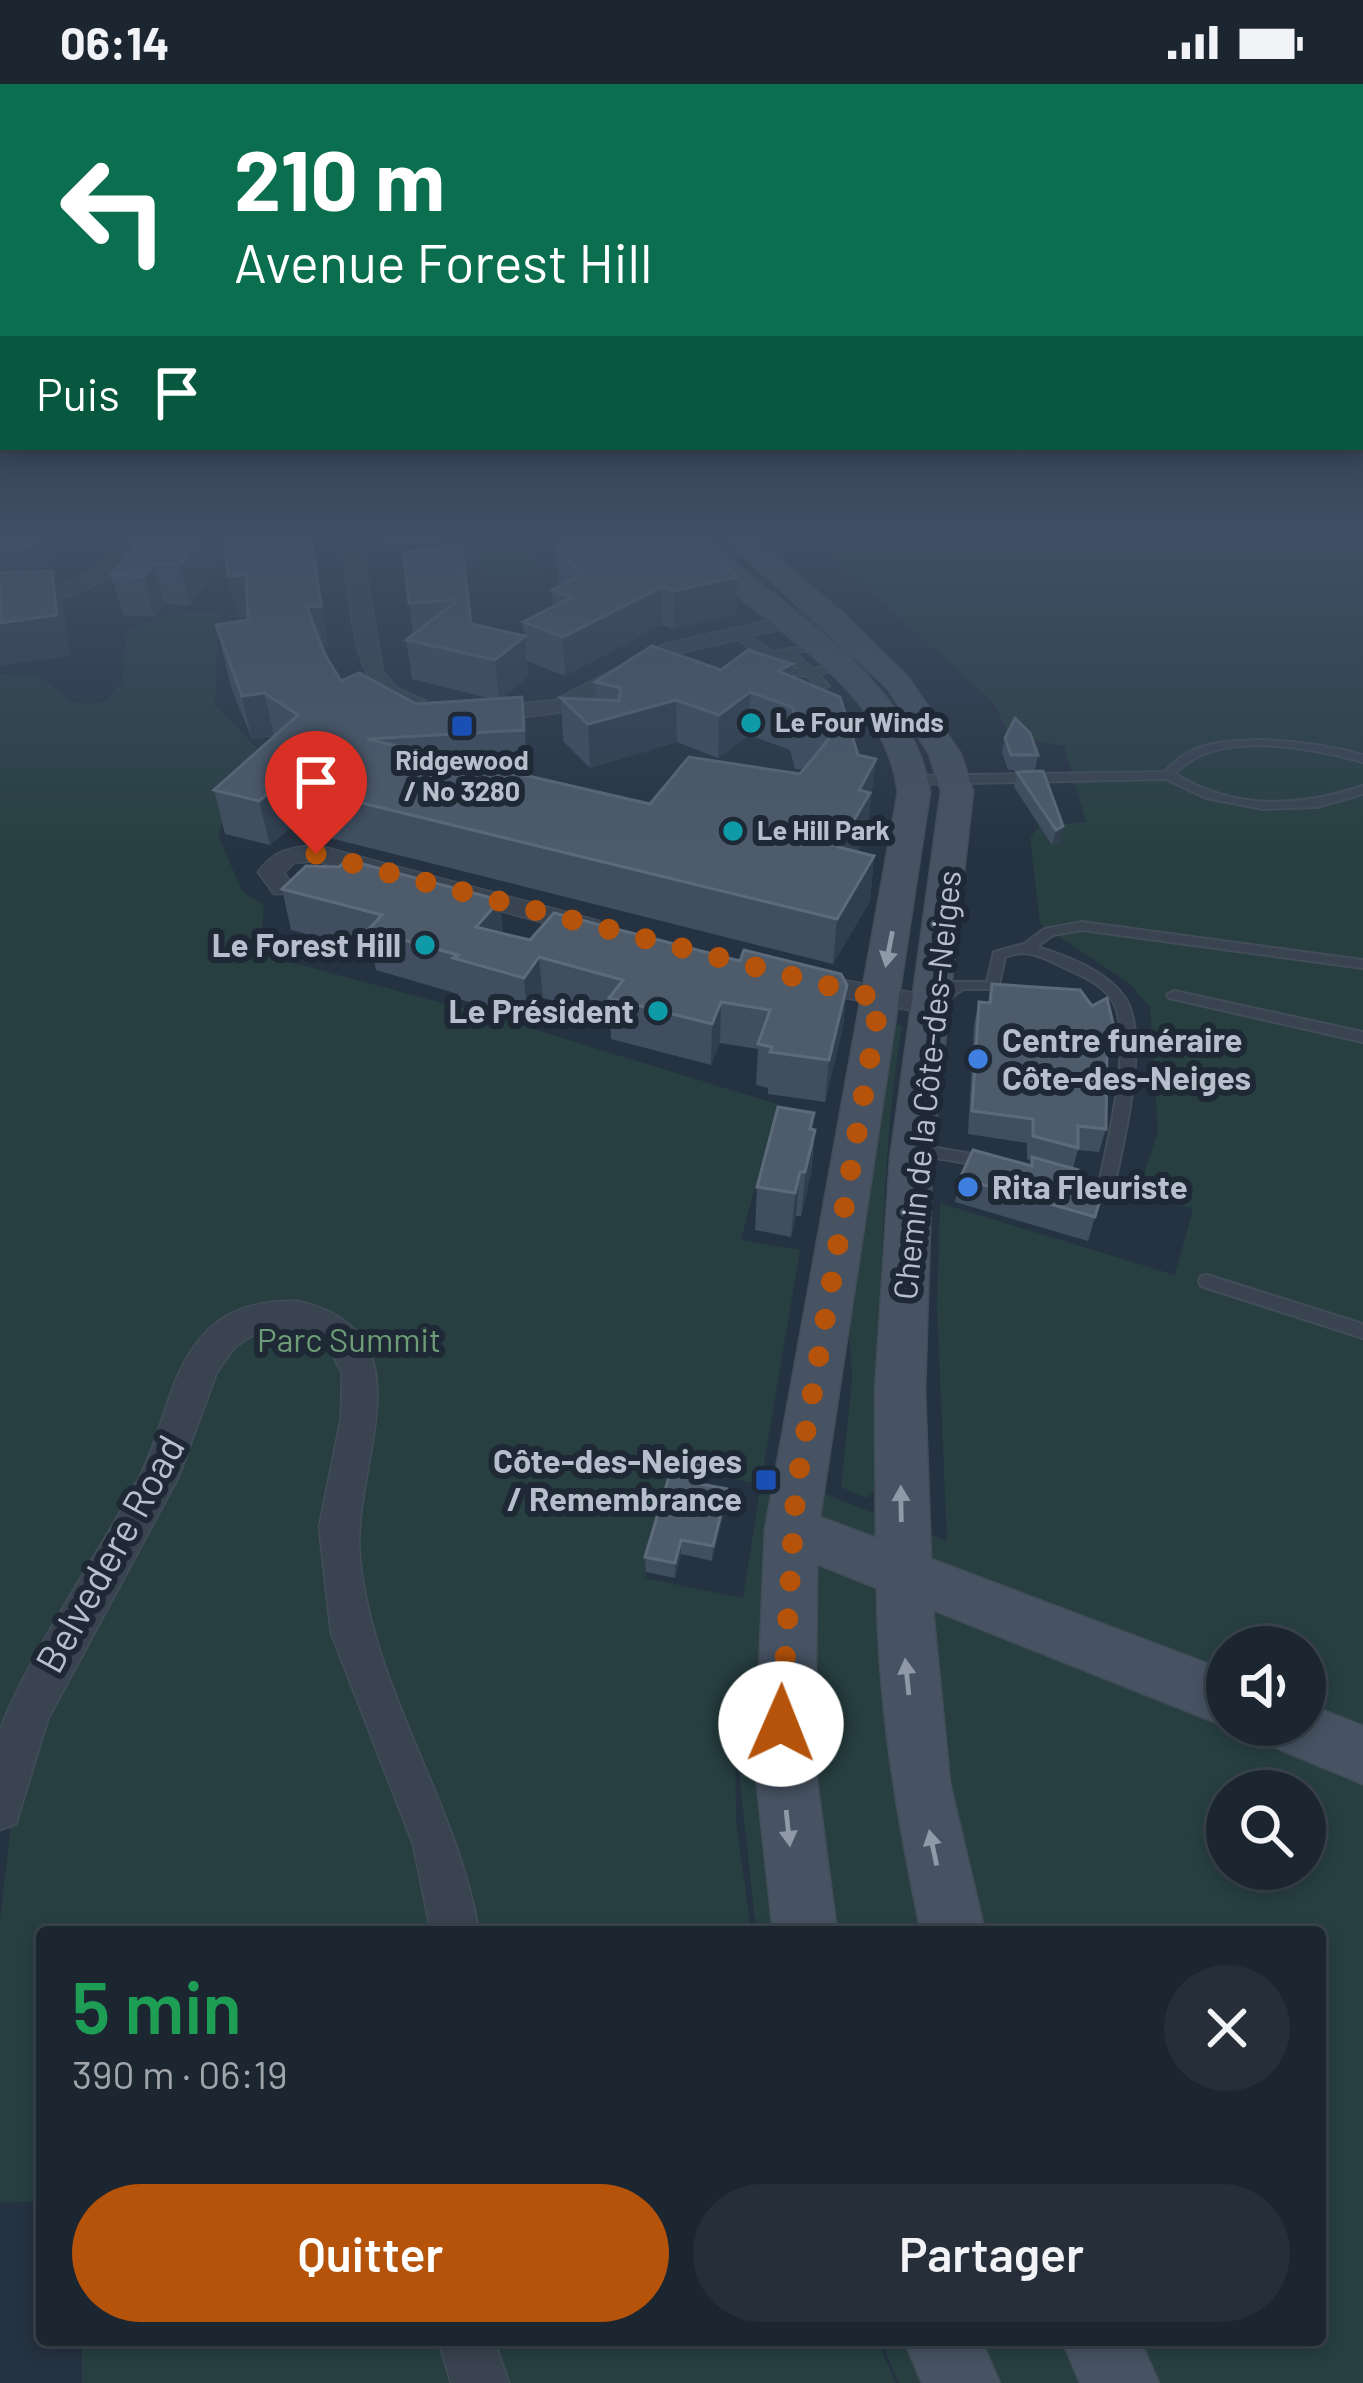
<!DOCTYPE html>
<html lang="fr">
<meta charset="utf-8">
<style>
:root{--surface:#1c2631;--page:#252e39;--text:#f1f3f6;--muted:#a0a5ab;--line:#3a434d;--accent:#b45309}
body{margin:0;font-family:Barlow,sans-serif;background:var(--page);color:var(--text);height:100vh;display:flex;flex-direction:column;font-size:45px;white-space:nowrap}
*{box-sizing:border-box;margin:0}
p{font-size:39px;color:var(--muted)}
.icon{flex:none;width:66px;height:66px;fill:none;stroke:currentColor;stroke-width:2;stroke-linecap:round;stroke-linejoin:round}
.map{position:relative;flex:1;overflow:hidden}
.details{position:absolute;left:36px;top:1842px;width:1290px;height:420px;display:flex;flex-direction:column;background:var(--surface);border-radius:12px;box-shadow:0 6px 18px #0003,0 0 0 3px var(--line)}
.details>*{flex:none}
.banner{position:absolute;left:0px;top:0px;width:1365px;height:366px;box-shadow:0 6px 18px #0003,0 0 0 3px var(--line);background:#0b6e4f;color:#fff;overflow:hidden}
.tools{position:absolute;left:1206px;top:1542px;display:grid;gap:24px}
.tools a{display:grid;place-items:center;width:120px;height:120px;border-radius:50%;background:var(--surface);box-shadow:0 6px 18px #0003,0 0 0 3px var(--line);font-size:60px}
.pin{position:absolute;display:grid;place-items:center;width:102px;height:102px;color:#fff;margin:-123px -51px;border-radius:50% 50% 50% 0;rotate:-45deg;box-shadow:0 0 12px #0007}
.pin .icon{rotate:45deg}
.me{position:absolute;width:132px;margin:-66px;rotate:1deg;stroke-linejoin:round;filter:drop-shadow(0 0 9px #0008)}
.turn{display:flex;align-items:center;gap:42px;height:252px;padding:0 36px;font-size:54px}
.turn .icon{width:156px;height:156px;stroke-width:2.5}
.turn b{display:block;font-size:84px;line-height:102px}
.then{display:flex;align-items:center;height:114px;padding:0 36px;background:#0003;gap:24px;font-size:45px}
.round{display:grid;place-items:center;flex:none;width:126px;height:126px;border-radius:63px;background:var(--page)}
.summary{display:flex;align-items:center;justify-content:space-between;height:204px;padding:0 36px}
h1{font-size:72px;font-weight:600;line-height:90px;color:#1e9e55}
.action{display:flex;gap:24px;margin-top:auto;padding:24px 36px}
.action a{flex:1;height:138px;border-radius:72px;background:var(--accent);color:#fff;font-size:48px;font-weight:600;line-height:138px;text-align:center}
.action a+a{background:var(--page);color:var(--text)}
.status{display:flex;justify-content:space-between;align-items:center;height:84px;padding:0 60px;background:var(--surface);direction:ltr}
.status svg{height:33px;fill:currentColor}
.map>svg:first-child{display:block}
</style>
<div class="status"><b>06:14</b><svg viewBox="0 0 49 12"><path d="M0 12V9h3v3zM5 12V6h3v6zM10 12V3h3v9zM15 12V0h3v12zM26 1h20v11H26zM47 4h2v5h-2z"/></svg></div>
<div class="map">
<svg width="1363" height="2299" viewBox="0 0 1363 2299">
<rect width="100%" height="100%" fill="#253241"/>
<g fill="#273f41" fill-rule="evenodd">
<polygon points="467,453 522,453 540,488 487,493"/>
<path d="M 811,453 L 1363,453 L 1363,2299 L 899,2299 L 880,2256 L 1320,2256 L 1320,1848 L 756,1848 L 735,1649 L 736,1735 L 751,1848 L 42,1848 L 42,2117 L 0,2119 L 0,1837 L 15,1703 L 0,1692 L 0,590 L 38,592 L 74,619 L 103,619 L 122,598 L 127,547 L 172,530 L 219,527 L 215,622 L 275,682 L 225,731 L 218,751 L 242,807 L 264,821 L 260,870 L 491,932 L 777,1020 L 741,1156 L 800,1166 L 763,1386 L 947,1457 L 937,1223 L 940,1119 L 1175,1191 L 1193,1125 L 1138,1109 L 1158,1047 L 1150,923 L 1129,899 L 1040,840 L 1030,754 L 1039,742 L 1086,738 L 1064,662 L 1010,652 L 993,618 ZM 675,1385 L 761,1400 L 743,1514 L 645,1494 ZM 1227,1563 L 1305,1563 L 1305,1641 L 1227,1641 ZM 1227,1707 L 1305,1707 L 1305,1785 L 1227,1785 Z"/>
<path d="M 893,940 L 902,942 C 877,1095 883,1252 874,1407 L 867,1414 L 841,1403 L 852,1295 L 848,1230 Z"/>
<polygon points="82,2256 877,2256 896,2299 82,2299"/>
</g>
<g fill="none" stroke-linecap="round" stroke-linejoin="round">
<defs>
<g id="lane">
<path d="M 730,545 L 738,545 L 773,568 L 818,560 L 818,564 L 795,569 L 812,585 L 837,581 L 842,584 L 818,591 L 829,602 L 820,604 L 807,592 L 786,590 L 730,549 ZM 785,572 L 800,585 L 793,585 L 779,573 Z"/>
<path d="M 1259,656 C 1294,657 1329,661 1363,671 L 1363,678 C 1311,664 1215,644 1175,690 C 1235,727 1299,723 1363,702 L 1363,710 L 1317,723 L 1263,725 L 1206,714 L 1166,695 L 913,700 L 907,696 L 913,692 L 1165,688 C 1190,658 1222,657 1259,656 Z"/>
<path d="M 1082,838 L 1363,876 L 1363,884 L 1082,846 L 1053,851 L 1037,863 C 1067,872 1107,887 1125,914 C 1151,953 1122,1063 1113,1108 L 1105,1114 L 1078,1106 L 1076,1102 L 1084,1096 L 1099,1100 C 1107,1060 1135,951 1112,916 C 1103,901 1083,892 1067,885 C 1046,875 1028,863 1005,873 L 998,905 L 963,905 L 937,923 L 927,923 L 925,920 L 955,898 L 987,898 L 994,868 L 1024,860 L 1044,845 Z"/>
<polygon points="1174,907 1363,948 1363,958 1169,914 1167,911"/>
<polygon points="914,1060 989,1073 997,1078 989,1083 908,1069 906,1065"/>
<polygon points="1207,1191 1363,1240 1363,1254 1201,1202 1199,1197 1201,1192"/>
</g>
<g id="street">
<path d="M 119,453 L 137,453 C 114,509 55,519 0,525 L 0,513 C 47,508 98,500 119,453 Z"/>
<path d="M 342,453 L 360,453 L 383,588 L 397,604 L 426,617 L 426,627 C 349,640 349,502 342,453 Z"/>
<polygon points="825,523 832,525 832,533 676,570 568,627 481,639 470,632 481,625 555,616 662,561"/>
<path d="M 316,761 L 599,837 L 603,843 L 590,851 L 315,777 L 294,779 L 284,789 L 290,797 L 336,798 L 336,808 L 274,810 L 258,788 C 276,765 289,764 316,761 Z"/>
<polygon points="803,889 931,912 945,921 931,930 793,904 793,892"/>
<path d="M 297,1217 C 436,1248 350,1382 360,1474 C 373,1607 457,1717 479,1848 L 431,1848 L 413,1760 L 331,1549 L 319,1443 L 341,1334 L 342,1289 L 327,1260 L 305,1245 L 261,1246 L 235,1263 L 217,1288 L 179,1392 L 48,1635 L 16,1740 L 0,1746 L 0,1647 L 5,1633 C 42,1548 97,1474 140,1392 C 165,1344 169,1281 211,1243 C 234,1222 268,1216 297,1217 Z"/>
<polygon points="438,2256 494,2256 509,2299 451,2299"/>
</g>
<g id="secondary">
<path d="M 676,453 L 704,453 C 781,524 913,594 930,708 L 820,1433 L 876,1454 L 875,1307 L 890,1076 L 941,707 L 929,670 L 888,605 L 723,453 L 751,453 L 843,529 L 908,593 L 961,670 L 973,707 L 932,1076 L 925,1307 L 931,1475 L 1227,1587 L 1227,1643 L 933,1526 L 950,1699 L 985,1848 L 921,1848 C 897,1733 878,1622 877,1504 L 817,1480 L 815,1682 L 837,1848 L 773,1848 L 755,1682 L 765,1446 L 898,708 C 883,588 744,538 676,453 Z"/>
<polygon points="1305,1619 1363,1642 1363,1700 1269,1661 1260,1641 1305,1641"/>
<polygon points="904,2256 981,2256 1000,2299 922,2299"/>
<polygon points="1062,2256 1140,2256 1159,2299 1080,2299"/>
</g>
</defs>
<use href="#lane" stroke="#434d59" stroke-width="4"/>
<use href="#street" stroke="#434d59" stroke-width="3"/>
<use href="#secondary" stroke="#434d59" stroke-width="3"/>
<use href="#lane" fill="#394450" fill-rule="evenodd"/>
<use href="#street" fill="#394450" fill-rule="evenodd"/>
<use href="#secondary" fill="#475363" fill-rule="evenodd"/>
</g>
<g fill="#404e5f">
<polygon points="140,453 313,453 328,563 323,563 341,597 416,620 492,615 412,595 406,556 413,550 403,468 462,462 471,540 524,552 523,538 553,523 552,506 560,502 558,499 556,463 737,493 736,530 673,545 662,541 565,592 527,577 528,592 502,614 522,613 528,689 519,690 650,720 800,690 804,685 795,685 790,666 749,651 718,674 677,658 590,684 563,657 561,614 596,616 595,598 792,580 791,593 840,613 858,671 876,675 866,753 857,768 874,772 870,817 833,880 290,744 270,761 225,750 214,706 275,652 252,655 232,606 216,541 248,536 248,532 237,533 228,492 226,473 190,521 164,520 154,533 123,531 111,491 134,465"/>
<polygon points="384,453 442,453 443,459 386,463"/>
<polygon points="1005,654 1038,671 1035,686 1008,686 1002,668"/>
<polygon points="1043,687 1060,758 1052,761 1014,703 1017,688"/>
<polygon points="282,805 530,856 740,877 847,901 843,942 825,1018 768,1010 768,1004 756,1001 758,965 720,959 711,981 611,955 610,933 555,917 543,914 528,935 459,915 458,910 376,886 372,867 291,846"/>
<polygon points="992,900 1107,969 1106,1045 1099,1068 1078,1066 1073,1084 1078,1095 1104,1102 1088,1157 955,1118 960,1094 1030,1082 1031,1077 1027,1075 1027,1059 968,1050 974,941 979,918 988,919"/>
<polygon points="813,1046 815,1046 811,1090 801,1132 796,1132 791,1153 755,1146 757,1103"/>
<polygon points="700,1396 699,1399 727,1405 726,1420 712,1477 681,1470 675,1494 646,1488 645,1473"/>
</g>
<g fill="#303e4e">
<polygon points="37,453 69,453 60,461 46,501 0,509 0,467"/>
<polygon points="202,453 227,453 230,467 190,521 180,481"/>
<polygon points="311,453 328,563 315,564 307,523"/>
<polygon points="154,480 164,520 154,533 144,492"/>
<polygon points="52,487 64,527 70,572 0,582 0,539"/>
<polygon points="246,491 255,531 237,533 228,492"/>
<polygon points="737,493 736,530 673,545 673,507"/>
<polygon points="662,503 662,541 565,592 563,553"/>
<polygon points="525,552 528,592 499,616 495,576"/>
<polygon points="792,580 789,622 778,587"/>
<polygon points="750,608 749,651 718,674 719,631"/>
<polygon points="264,609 274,651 252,655 242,612"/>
<polygon points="676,616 677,658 590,684 588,640"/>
<polygon points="876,675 866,753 834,808 838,763 859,706"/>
<polygon points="280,699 290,744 270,761 259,717"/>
<polygon points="1063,742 1060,758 1052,761 1056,746"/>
<polygon points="874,772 870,817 833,880 837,835"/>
<polygon points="500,816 504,856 481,884 476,843"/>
<polygon points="539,873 543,914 528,935 524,894"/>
<polygon points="847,901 843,942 825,1018 829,976"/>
<polygon points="721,918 720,959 711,981 712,940"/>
<polygon points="814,1029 811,1090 801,1132 810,1045"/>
<polygon points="800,1088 796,1132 791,1153 795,1109"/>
<polygon points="727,1405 726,1420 712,1477 713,1462"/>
<polygon points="681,1456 681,1470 675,1494 675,1479"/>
</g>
<g fill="#4d5b6b" stroke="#5d6a7a" stroke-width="3">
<polygon points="0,453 37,453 34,461 0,467"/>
<polygon points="140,453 202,453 180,481 154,480 144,492 111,491 134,465"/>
<polygon points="224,453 311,453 321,522 307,523 325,571 341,597 359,589 416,620 522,613 524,646 367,655 650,720 689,673 800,690 841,640 798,642 792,623 750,608 719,631 676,616 588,640 561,614 619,617 621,604 595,598 652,562 721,586 748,566 792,580 778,587 840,613 858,671 876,675 859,706 870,709 838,763 874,772 837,835 280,699 259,717 214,706 298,631 264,609 242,612 216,541 248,536 246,491 228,492"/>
<polygon points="574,453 697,453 737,493 673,507 662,503 563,553 523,538 572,513 552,506 581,491 556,463"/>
<polygon points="462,462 471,540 525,552 495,576 406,556 458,516 409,519 403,468"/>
<polygon points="52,487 57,531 0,539 0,489"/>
<polygon points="1015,634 1030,649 1038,671 1011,671 1005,654"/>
<polygon points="1043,687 1063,742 1056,746 1017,688"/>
<polygon points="347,776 500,816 476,843 530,856 554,829 740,877 744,866 841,890 847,901 829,976 770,968 772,963 758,960 770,926 721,918 712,940 609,914 623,896 539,873 524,894 453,874 458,871 368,846 382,831 282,805 306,782 339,783"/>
<polygon points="992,900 1080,906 1092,922 1107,914 1114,944 1107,960 1106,1045 1078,1042 1078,1064 1033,1052 1033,1035 972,1027 979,918 990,919"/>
<polygon points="778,1023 814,1029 810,1045 815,1046 805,1088 800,1088 795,1109 757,1103"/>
<polygon points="973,1066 1032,1082 1032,1073 1078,1086 1078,1095 1104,1102 1095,1133 960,1094"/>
<polygon points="674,1376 700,1381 695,1399 727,1405 713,1462 681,1456 675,1479 645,1473"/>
</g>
<defs><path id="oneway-solid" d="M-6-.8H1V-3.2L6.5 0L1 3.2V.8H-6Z" transform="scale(3)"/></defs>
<g fill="#8f99a7">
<use href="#oneway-solid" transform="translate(889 865) rotate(101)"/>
<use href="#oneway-solid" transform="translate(901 1420) rotate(-91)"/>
<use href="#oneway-solid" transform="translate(907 1593) rotate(-96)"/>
<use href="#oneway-solid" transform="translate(788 1744) rotate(84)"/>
<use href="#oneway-solid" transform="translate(933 1764) rotate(-102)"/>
</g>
<linearGradient id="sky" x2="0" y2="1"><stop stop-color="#141c24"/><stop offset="0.58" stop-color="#404f65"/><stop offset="1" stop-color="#404f65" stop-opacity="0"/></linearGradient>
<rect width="1363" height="775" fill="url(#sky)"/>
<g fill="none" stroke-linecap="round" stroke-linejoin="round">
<polyline stroke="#b45309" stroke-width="21" stroke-dasharray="0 37.8" points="316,770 880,915 796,1405 781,1640"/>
</g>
<g fill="#0f9aa8" stroke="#1e2935" stroke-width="4.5">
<circle cx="751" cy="639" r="12"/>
<circle cx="733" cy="747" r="12"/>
<circle cx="425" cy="861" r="12"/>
<circle cx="658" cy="927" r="12"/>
</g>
<g fill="#1a4fb4" stroke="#1e2935" stroke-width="4.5">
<rect x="450" y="630" width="24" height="24" rx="6"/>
<rect x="754" y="1384" width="24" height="24" rx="6"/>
</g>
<g fill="#3f7fe0" stroke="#1e2935" stroke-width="4.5">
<circle cx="978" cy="975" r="12"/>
<circle cx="968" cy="1103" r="12"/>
</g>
<g text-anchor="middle" stroke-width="12" stroke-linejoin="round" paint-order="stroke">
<g font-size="27" font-weight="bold" fill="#b6bfcb" stroke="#1e2935" text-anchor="start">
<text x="775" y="648">Le Four Winds</text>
<text x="462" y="686" text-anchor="middle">Ridgewood<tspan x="462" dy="31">/ No 3280</tspan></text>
<text x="757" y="756">Le Hill Park</text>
</g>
<g font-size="33" font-weight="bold" fill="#b6bfcb" stroke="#1e2935" text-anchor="end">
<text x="401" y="873">Le Forest Hill</text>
<text x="634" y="939">Le Président</text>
<text x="1002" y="968" text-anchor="start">Centre funéraire<tspan x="1002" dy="38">Côte-des-Neiges</tspan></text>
<text x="992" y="1115" text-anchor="start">Rita Fleuriste</text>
<text x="742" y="1389">Côte-des-Neiges<tspan x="742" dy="38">/ Remembrance</tspan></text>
</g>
<g font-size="33" fill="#b6bfcb" stroke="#1e2935">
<text transform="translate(927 1001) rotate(-84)" y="12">Chemin de la Côte-des-Neiges</text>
</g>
<g font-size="33" fill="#6d9c76" stroke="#1e2935">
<text x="349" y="1268">Parc Summit</text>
</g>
<g font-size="39" fill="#b6bfcb" stroke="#1e2935">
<text transform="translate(110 1470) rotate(-61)" y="14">Belvedere Road</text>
</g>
</g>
</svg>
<div class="tools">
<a><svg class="icon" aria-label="sound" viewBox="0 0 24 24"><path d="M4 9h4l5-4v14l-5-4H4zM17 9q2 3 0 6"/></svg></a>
<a><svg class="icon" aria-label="search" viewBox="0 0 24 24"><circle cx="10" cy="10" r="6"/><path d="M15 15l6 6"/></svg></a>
</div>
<div class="pin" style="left:316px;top:770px;background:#d93025"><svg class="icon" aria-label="arrive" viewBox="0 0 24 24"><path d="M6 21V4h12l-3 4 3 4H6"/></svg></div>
<svg class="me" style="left:781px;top:1640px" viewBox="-20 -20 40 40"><circle r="19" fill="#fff"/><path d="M0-13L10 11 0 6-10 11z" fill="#b45309"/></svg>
<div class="banner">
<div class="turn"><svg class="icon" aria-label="left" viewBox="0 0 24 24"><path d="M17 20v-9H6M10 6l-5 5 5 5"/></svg><div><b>210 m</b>Avenue Forest Hill</div></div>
<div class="then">Puis<svg class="icon" aria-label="arrive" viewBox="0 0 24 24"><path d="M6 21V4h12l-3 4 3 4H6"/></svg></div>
</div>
<section class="details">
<div class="summary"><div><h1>5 min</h1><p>390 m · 06:19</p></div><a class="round"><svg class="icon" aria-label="close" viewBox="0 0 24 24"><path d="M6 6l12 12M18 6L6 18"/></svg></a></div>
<div class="action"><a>Quitter</a><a>Partager</a></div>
</section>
</div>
